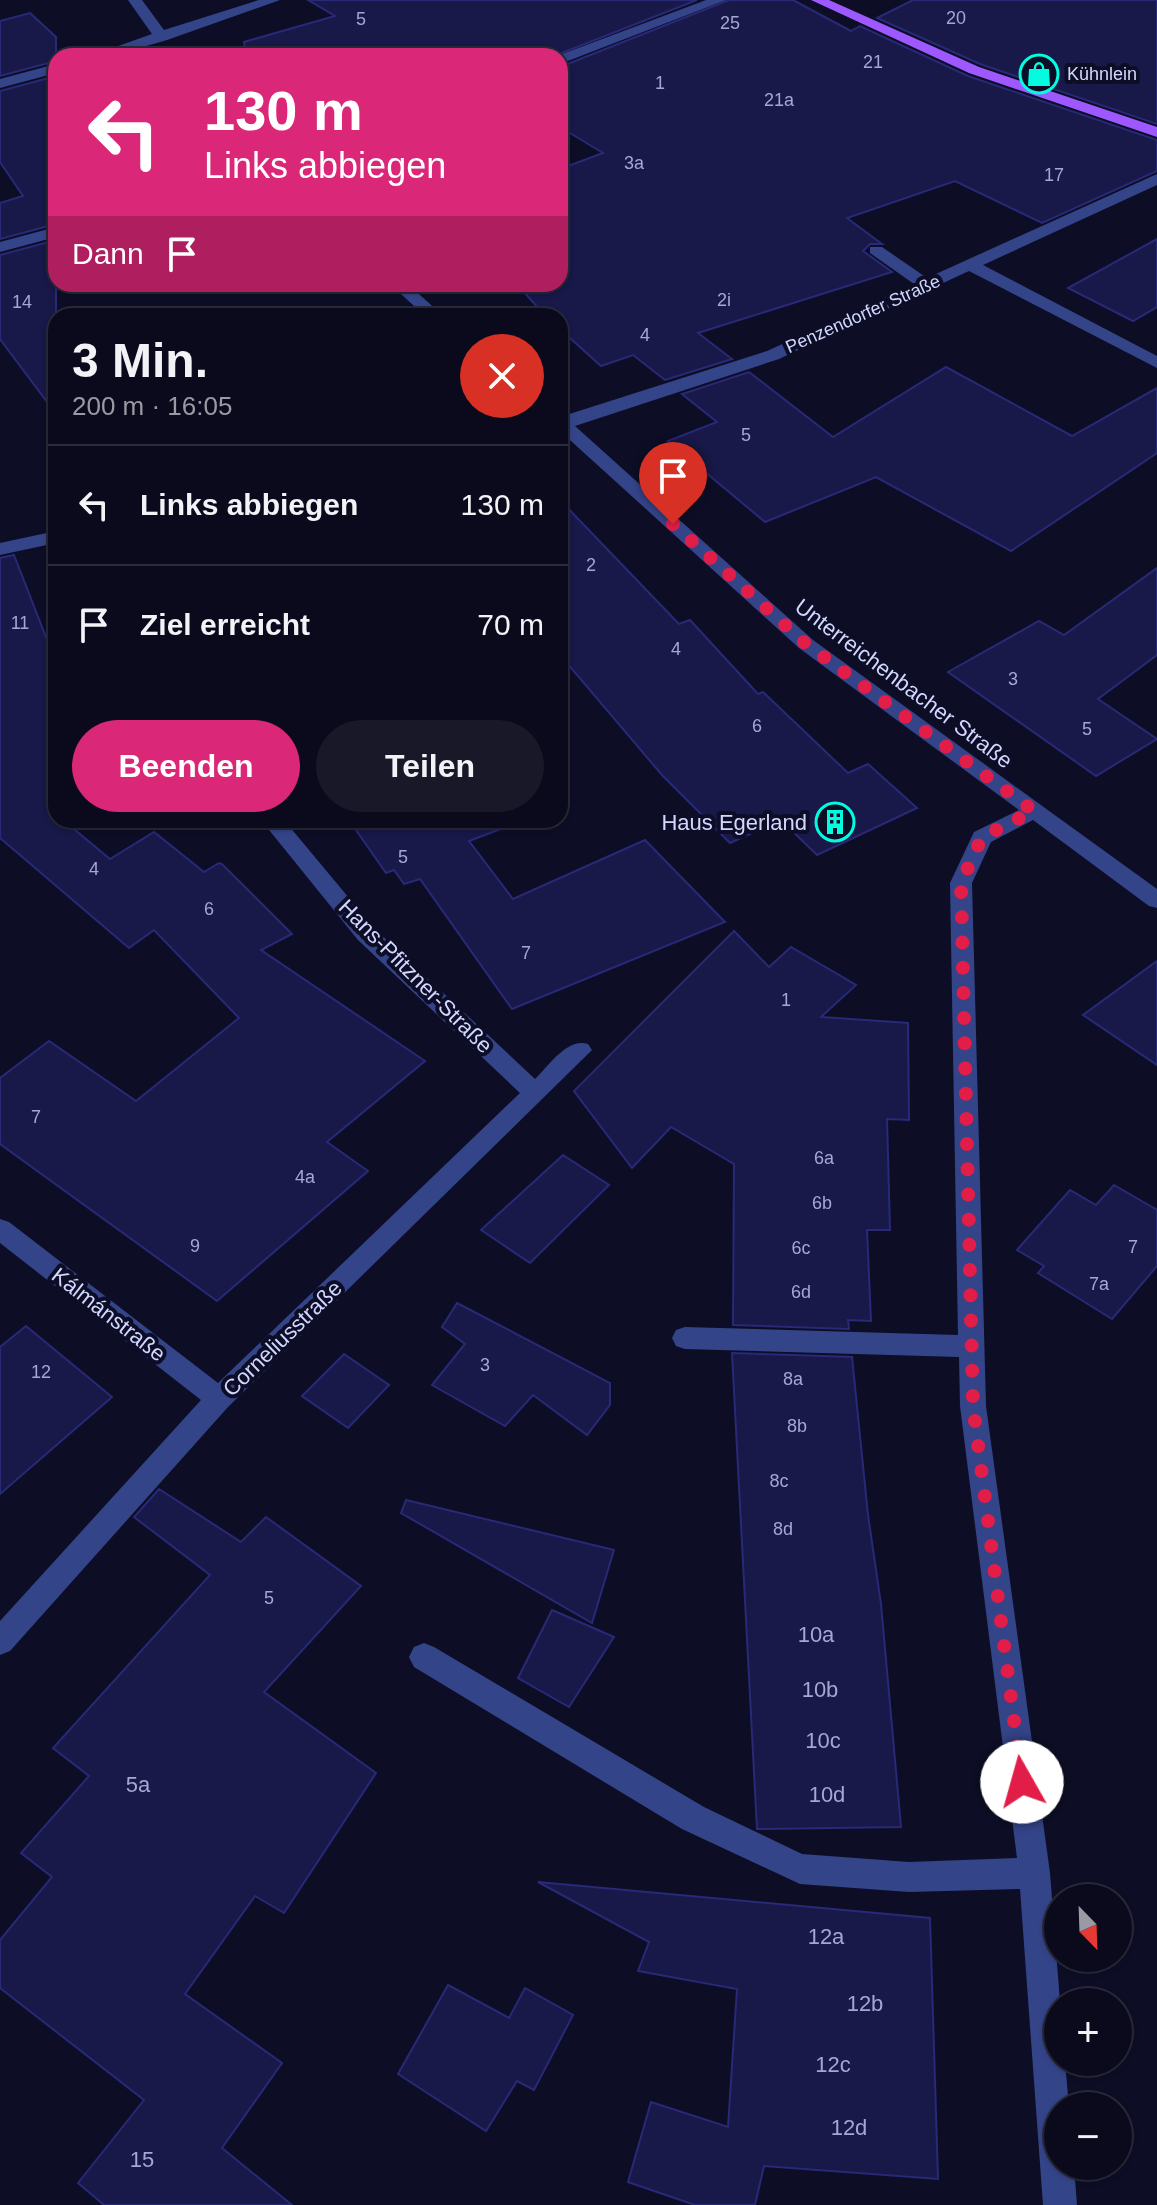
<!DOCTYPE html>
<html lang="de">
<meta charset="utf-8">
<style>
:root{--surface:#0a0a1c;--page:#181829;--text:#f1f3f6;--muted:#999aa3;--line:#2a2b3b;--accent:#db2777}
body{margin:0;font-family:Helvetica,sans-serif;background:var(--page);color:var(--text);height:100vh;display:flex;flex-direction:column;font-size:30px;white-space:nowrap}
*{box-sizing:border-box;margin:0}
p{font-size:26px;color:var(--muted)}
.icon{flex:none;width:44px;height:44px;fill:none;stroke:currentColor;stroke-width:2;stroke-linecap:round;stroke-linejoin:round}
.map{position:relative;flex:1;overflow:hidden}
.details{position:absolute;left:48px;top:308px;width:520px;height:520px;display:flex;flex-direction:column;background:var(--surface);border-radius:24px;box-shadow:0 2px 6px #0004,0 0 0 2px var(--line)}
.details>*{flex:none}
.guide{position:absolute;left:48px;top:48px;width:520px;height:244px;border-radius:24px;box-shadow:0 2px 6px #0004,0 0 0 2px var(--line);background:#db2777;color:#fff;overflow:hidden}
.needle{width:52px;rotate:157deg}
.fabs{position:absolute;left:1044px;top:1884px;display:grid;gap:16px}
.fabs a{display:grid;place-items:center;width:88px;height:88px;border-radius:50%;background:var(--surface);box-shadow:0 2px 6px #0004,0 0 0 2px var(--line);font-size:40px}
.pin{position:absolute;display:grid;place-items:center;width:68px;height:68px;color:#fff;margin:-82px -34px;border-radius:50% 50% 50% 0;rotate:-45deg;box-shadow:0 0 8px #0007}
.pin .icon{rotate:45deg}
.me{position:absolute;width:88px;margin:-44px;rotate:353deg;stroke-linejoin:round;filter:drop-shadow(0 0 6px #0008)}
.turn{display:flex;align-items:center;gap:28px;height:168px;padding:0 24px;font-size:36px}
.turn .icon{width:104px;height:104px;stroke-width:2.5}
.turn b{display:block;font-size:56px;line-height:68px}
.then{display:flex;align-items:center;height:76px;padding:0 24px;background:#0003;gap:16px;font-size:30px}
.round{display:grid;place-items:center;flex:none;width:84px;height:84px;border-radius:42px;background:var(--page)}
.summary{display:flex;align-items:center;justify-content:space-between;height:136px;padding:0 24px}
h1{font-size:48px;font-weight:700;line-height:60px}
.action{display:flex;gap:16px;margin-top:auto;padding:16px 24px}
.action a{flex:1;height:92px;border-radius:48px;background:var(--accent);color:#fff;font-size:32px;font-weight:700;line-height:92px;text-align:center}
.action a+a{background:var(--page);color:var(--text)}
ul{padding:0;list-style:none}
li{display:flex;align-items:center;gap:24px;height:120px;padding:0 24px;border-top:2px solid var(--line)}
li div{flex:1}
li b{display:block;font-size:30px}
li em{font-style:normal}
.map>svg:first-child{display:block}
</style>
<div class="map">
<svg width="1157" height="2205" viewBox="0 0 1157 2205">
<rect width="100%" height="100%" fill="#0d0e26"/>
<g fill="#181849" stroke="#282977" stroke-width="2">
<polygon points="308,0 697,0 554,56 246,56 244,42 335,16"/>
<polygon points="729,0 793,0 851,31 860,26 968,76 1157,140 1157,171 1042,223 955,181 847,218 882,244 870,244 863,251 892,272 698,333 732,359 665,380 633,355 601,366 560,329 560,316 545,316 517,284 560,284 560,169 603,153 560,127 560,67"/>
<polygon points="913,0 1157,0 1157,124 980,64 877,18"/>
<polygon points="30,13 56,37 56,61 0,76 0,21"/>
<polygon points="56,76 56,224 0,239 0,203 23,196 0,162 0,91"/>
<polygon points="1157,239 1157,307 1133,321 1068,288"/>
<polygon points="56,240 56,414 0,339 0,255"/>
<polygon points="946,367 1072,436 1157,388 1157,453 1011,551 876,477 765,522 668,441 717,422 682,394 749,372 833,437"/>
<polygon points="560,500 679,624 690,620 758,694 763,692 848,773 868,764 917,808 817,855 781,820 730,843 662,775 560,655"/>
<polygon points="14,555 56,663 56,820 63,820 110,859 154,832 204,872 219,863 222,864 292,934 261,950 425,1061 327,1142 368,1171 217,1301 0,1144 0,1078 49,1041 136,1101 239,1018 154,930 129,948 0,838 0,558"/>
<polygon points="1157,568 1157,655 1098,699 1157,739 1096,776 948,672 1039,621 1064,635"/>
<polygon points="349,820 513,820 514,824 469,841 513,899 645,840 725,922 512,1009 420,879 404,884 394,870 386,873"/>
<polygon points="734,931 769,967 791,947 856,985 821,1017 908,1023 909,1120 887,1119 890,1230 867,1230 871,1321 848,1320 849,1329 733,1325 734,1164 671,1127 632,1168 574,1091"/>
<polygon points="1157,961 1157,1065 1083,1015"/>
<polygon points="563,1155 609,1185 530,1263 481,1230"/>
<polygon points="1114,1185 1157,1210 1157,1266 1112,1319 1038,1273 1044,1266 1017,1250 1070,1190 1096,1205"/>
<polygon points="457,1303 610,1383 610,1405 587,1435 533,1395 505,1426 432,1385 465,1344 442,1327"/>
<polygon points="26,1326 112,1397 0,1494 0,1347"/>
<polygon points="732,1353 852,1357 868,1515 881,1604 901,1827 757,1829"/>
<polygon points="344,1354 389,1385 348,1428 302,1396"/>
<polygon points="159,1489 241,1542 266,1517 361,1586 264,1692 376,1773 284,1913 255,1896 185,1994 282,2063 222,2148 292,2205 104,2205 78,2183 144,2100 0,1988 0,1940 52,1877 21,1853 89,1776 53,1748 210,1575 134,1517"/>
<polygon points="406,1500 614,1550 592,1623 401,1513"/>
<polygon points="552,1610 614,1637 569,1707 518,1678"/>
<polygon points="538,1882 930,1918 938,2179 764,2166 755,2205 695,2205 628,2182 651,2102 728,2127 737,1989 638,1971 649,1942"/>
<polygon points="448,1985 509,2018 525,1988 573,2015 534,2090 517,2081 486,2131 398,2074"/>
</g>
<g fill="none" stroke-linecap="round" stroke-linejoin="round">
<g fill="#344489" fill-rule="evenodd">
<polygon points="128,0 142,0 164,30 259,0 280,0 167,40 112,56 90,56 152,34"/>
<polygon points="706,0 726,0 560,64 560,56 557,56"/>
<polygon points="56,64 56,73 0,88 0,79"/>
<polygon points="1157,174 1157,185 983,265 1157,356 1157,368 969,271 779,359 575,426 813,640 1157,889 1157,908 1149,906 1033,820 991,842 972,883 986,1406 1050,1873 1060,2002 1058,2062 1065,2062 1069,2106 1058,2106 1058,2166 1074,2166 1077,2205 1043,2205 1020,1889 909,1892 800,1884 682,1829 414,1667 409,1657 414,1647 424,1643 434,1647 704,1807 802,1854 909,1862 1017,1858 960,1406 959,1357 685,1349 676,1346 672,1338 676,1330 685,1327 958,1335 950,883 974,832 1019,810 799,648 560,431 560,417 767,351 914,284 870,253 870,247 882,247 927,278"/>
<polygon points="56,227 56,237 0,252 0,242"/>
<polygon points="390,284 408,284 443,316 425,316"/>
<polygon points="56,531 56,543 0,555 0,543"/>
<path d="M 261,820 L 284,820 L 374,928 L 535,1079 C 549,1065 568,1037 588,1044 L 592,1050 L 228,1407 L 10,1651 L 0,1655 L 0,1621 L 201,1400 L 0,1243 L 0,1219 L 9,1222 L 218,1383 L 520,1093 L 358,940 Z"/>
</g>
<polygon fill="#9d59ff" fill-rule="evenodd" points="811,0 829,0 979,67 1157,127 1157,137 969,73"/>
</g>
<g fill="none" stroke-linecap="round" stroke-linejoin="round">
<polyline stroke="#e11d48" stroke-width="14" stroke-dasharray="0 25.2" points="673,524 806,644 1034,811 982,837 961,883 973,1406 1022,1782"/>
</g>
<defs>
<symbol id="shop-ring" viewBox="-11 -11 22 22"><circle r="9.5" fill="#0d0e26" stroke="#00fddf" stroke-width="1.5"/><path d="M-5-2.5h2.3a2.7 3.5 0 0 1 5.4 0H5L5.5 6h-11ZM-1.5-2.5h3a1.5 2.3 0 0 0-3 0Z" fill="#00fddf"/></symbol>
<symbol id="building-ring" viewBox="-11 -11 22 22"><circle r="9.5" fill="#0d0e26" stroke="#00fddf" stroke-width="1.5"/><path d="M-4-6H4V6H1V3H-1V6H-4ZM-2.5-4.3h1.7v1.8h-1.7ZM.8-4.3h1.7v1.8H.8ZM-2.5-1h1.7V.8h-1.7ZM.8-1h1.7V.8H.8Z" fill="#00fddf"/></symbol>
</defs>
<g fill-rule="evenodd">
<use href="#shop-ring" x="1017" y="52" width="44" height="44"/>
<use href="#building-ring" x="813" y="800" width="44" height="44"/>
</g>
<g text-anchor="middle" stroke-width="8" stroke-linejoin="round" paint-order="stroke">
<g font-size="18" fill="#a4a7d2">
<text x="956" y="24">20</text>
<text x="361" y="25">5</text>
<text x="730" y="29">25</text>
<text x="873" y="68">21</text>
<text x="660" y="89">1</text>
<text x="779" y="106">21a</text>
<text x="634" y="169">3a</text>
<text x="1054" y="181">17</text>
<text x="724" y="306">2i</text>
<text x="22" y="308">14</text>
<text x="645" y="341">4</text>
<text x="746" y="441">5</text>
<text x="591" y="571">2</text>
<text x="20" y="629">11</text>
<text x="676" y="655">4</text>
<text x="1013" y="685">3</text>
<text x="757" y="732">6</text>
<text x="1087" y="735">5</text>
<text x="403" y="863">5</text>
<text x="94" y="875">4</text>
<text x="209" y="915">6</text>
<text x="526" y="959">7</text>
<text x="786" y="1006">1</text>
<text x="36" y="1123">7</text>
<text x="824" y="1164">6a</text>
<text x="305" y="1183">4a</text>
<text x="822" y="1209">6b</text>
<text x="195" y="1252">9</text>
<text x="1133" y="1253">7</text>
<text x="801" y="1254">6c</text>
<text x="1099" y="1290">7a</text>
<text x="801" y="1298">6d</text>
<text x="485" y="1371">3</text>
<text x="41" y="1378">12</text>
<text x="793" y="1385">8a</text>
<text x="797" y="1432">8b</text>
<text x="779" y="1487">8c</text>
<text x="783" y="1535">8d</text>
<text x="269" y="1604">5</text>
</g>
<g font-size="18" fill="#d2d7ff" stroke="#0d0e26" text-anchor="start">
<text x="1067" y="80">Kühnlein</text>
</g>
<g font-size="18" fill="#d2d7ff" stroke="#0d0e26">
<text transform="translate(863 314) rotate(-24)" y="6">Penzendorfer Straße</text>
</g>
<g font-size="22" fill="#d2d7ff" stroke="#0d0e26">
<text transform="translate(904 683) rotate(37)" y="8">Unterreichenbacher Straße</text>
<text transform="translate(416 976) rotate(45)" y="8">Hans-Pfitzner-Straße</text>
<text transform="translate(109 1314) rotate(38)" y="8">Kálmánstraße</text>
<text transform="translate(282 1338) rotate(-44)" y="8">Corneliusstraße</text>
</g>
<g font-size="22" fill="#d2d7ff" stroke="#0d0e26" text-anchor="end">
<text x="807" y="830">Haus Egerland</text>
</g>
<g font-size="22" fill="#a4a7d2">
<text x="816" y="1642">10a</text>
<text x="820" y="1697">10b</text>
<text x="823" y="1748">10c</text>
<text x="138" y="1792">5a</text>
<text x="827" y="1802">10d</text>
<text x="826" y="1944">12a</text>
<text x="865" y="2011">12b</text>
<text x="833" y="2072">12c</text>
<text x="849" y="2135">12d</text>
<text x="142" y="2167">15</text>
</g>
</g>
</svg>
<div class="fabs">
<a><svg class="needle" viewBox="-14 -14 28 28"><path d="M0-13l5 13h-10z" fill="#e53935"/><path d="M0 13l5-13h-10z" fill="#999aa3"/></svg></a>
<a>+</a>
<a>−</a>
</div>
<div class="pin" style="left:673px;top:524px;background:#d93025"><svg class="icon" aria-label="arrive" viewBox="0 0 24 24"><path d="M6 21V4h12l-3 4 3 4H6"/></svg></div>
<svg class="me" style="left:1022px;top:1782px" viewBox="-20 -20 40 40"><circle r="19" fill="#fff"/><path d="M0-13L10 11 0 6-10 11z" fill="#e11d48"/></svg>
<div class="guide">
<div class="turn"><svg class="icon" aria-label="left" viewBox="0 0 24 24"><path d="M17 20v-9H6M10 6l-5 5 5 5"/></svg><div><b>130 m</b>Links abbiegen</div></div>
<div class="then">Dann<svg class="icon" aria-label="arrive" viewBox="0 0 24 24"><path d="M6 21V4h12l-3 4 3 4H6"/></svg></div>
</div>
<section class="details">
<div class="summary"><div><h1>3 Min.</h1><p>200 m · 16:05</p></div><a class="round" style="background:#d93025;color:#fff"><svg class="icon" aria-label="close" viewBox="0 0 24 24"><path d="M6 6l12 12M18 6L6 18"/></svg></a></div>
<ul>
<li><svg class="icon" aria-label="left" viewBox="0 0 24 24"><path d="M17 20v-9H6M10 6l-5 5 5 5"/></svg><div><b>Links abbiegen</b></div><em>130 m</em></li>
<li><svg class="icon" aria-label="arrive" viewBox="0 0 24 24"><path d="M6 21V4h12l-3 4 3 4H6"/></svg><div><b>Ziel erreicht</b></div><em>70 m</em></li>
</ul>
<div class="action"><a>Beenden</a><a>Teilen</a></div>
</section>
</div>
